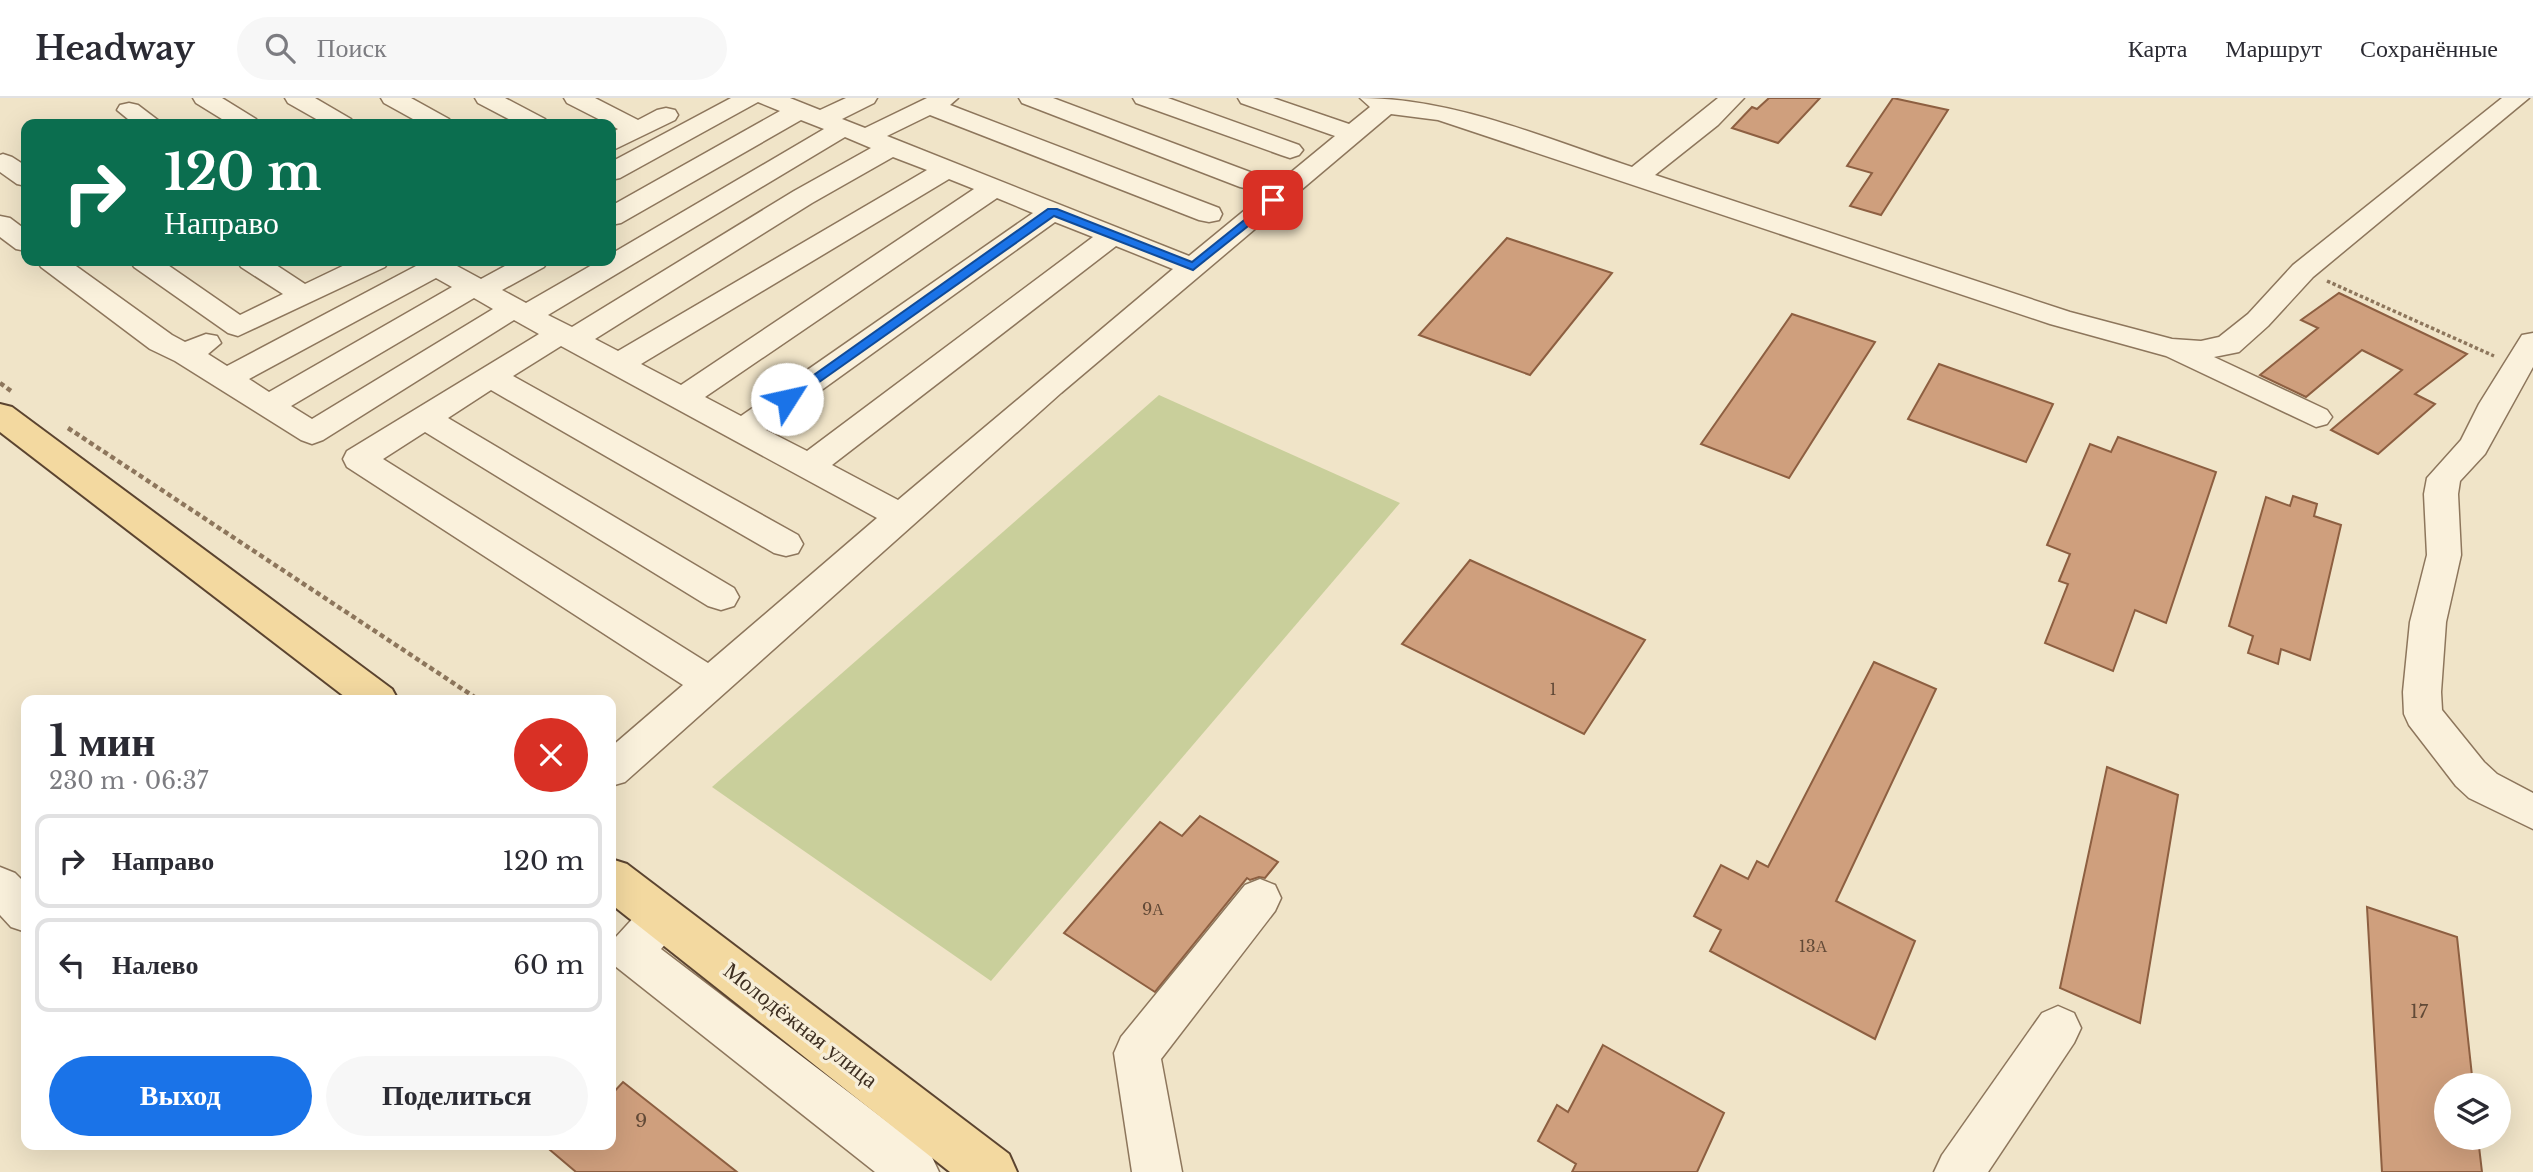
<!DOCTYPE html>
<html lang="ru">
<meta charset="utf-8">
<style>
:root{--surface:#fff;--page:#f7f7f7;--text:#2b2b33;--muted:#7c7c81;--line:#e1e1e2;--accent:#1a73e8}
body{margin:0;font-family:"Libre Baskerville",serif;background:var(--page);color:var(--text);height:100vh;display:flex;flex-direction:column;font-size:26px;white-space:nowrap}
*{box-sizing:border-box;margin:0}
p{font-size:23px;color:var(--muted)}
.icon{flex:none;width:38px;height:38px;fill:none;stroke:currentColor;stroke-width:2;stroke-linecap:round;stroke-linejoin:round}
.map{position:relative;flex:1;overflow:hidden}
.panel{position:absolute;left:21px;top:597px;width:595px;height:455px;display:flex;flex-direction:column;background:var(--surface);border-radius:14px;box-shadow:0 7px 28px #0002}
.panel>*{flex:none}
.guide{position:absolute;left:21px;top:21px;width:595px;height:147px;border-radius:14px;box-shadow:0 7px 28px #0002;background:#0b6e4f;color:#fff;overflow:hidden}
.tools{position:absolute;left:2434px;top:975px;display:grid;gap:14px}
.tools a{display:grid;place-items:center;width:77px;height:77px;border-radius:50%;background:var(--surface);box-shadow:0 7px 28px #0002;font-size:35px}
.pin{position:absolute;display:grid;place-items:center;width:60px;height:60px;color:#fff;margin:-30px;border-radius:14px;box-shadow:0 4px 10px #0006}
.me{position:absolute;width:77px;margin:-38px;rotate:55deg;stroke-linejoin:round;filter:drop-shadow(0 0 5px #0008)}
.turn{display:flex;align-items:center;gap:24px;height:147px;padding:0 28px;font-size:32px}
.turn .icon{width:91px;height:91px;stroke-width:2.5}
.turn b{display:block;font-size:49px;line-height:60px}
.round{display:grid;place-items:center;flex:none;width:74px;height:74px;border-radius:37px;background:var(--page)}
.head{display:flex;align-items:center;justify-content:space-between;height:119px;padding:0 28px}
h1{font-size:42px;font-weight:800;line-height:52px}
.cta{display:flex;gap:14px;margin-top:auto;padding:14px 28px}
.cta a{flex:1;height:80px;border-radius:42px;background:var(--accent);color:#fff;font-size:28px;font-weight:800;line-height:80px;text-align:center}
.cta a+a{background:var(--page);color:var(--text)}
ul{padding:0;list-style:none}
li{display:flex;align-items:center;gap:21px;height:94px;margin:0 14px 10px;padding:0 14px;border:4px solid var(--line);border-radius:14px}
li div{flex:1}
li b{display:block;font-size:26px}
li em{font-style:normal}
header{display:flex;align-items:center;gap:42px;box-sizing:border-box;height:98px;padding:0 35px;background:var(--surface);border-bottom:2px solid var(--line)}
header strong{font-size:33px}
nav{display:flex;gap:38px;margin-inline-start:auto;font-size:24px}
.search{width:490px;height:63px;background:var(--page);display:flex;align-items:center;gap:18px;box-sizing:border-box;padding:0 24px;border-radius:38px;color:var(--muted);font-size:26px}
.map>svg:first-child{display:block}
</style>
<header>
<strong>Headway</strong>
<div class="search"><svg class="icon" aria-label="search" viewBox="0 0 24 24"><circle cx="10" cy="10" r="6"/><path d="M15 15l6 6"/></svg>Поиск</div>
<nav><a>Карта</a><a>Маршрут</a><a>Сохранённые</a></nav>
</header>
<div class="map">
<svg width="2533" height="1074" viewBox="0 0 2533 1074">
<rect width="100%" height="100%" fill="#f0e4c8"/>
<polygon fill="#c9cf9b" points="1159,297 1400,405 991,883 712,689"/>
<g fill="#cf9f7d" stroke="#8d5f41" stroke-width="2">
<polygon points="1769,0 1820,0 1778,45 1732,30 1752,9 1757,11"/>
<polygon points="1893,0 1948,12 1881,117 1850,108 1872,75 1847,68"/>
<polygon points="1507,140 1612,175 1530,277 1419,237"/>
<polygon points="2339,195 2467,256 2415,296 2435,306 2378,356 2331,332 2402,272 2362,252 2306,299 2260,277 2318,230 2301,222"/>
<polygon points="1792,216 1875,244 1789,380 1701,346"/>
<polygon points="1939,266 2053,306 2026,364 1908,321"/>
<polygon points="2118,339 2216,374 2166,525 2135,512 2113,573 2045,545 2068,486 2059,483 2070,456 2047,447 2090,346 2111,354"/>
<polygon points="2293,398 2317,406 2314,418 2341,427 2310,562 2281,551 2278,566 2248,555 2253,538 2229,528 2266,399 2290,408"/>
<polygon points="1470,462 1645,542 1584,636 1402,546"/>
<polygon points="1874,564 1936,591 1836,803 1915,843 1875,941 1710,853 1721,832 1694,818 1721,767 1748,781 1757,763 1768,769"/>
<polygon points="2107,669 2178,697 2140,925 2060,890"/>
<polygon points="1200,718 1278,764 1265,780 1259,779 1250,782 1247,780 1155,894 1064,835 1160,724 1182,738"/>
<polygon points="2367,809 2457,839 2473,987 2446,987 2446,1040 2478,1040 2482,1074 2382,1074"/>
<polygon points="1603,947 1724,1015 1697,1074 1572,1074 1576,1066 1538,1043 1557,1007 1568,1014"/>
<polygon points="623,984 737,1074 576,1074 543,1046 611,1046 611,997"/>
</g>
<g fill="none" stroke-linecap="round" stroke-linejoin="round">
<defs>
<g id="minor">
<polygon points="193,0 222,0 256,21 259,26 230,26 196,5"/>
<polygon points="285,0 315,0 351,21 354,26 325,26 288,5"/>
<polygon points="381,0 411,0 449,21 452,26 422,26 384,5"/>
<polygon points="475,0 505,0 545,21 548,26 518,26 478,5"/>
<polygon points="564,0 595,0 638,22 657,12 666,10 675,12 678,17 675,22 611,53 611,35 618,31 567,5"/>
<path d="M 731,0 L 790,0 L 820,12 L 846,0 L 877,0 L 874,5 L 842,21 L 865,30 L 927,0 L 958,0 L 950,7 L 1219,110 L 1222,116 L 1219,122 L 1209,124 L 1199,122 L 930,17 L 887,38 L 1189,158 L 1335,38 L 1241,5 L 1238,0 L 1273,0 L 1349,26 L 1370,9 L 1360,0 C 1454,0 1544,40 1632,69 L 1718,0 L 1744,0 L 1718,27 L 1655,77 L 2070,214 L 2172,241 L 2201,243 L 2219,239 L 2248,216 L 2293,167 L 2502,0 L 2529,0 L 2313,179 L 2268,228 L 2239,254 L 2214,259 L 2327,312 L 2332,319 L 2327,326 L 2316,329 L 2166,258 L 2050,226 L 1438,22 L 1391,16 L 1061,295 L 625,684 L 611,688 L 611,649 L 683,587 L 347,369 L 343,361 L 347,353 L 539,236 L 514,222 L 323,342 L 312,346 L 301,342 L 175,263 L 150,251 L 41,169 L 37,163 L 69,163 L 172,237 L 185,244 L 206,236 L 217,238 L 221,245 L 208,256 L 227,268 L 416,168 L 412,163 L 461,163 L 457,168 L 481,181 L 514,163 L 548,163 L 544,169 L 502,192 L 526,205 L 599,163 L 611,163 L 611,156 L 824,31 L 801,22 L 621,125 L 611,127 L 611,108 L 780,13 L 758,4 L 620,80 L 611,82 L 611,64 ZM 845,39 L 871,50 L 794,93 L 572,229 L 548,217 ZM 893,59 L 927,72 L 618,253 L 595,241 L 812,105 ZM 949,81 L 974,91 L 681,287 L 641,266 ZM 997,100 L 1033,115 L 741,318 L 705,299 ZM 1055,124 L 1093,139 L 807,353 L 766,332 ZM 1116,148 L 1173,171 L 898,402 L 832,367 ZM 436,180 L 452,189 L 269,294 L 249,281 ZM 474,200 L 493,211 L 312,321 L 291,308 ZM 561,248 L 877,420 L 708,565 L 383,361 L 425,334 L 708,508 L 721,512 L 734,508 L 739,499 L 734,490 L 448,320 L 491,292 L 774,455 L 786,458 L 798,455 L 803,446 L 798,437 L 513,278 Z"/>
<polygon points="1019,0 1053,0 1258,77 1262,83 1258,89 1249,91 1240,89 1022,5"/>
<polygon points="1133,0 1168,0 1299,47 1303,52 1299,57 1290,60 1281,57 1136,5"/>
<polygon points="129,5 138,7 163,26 134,26 117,12 120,7"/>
<polygon points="3,56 12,59 26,68 26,88 17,86 0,74 0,57"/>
<polygon points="0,118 10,120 26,132 26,153 16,151 0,139"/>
<polygon points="130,163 162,163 240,217 283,196 241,169 237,163 270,163 305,186 353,163 389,163 385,169 238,238 228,235 134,169"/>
<polygon points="2533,235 2533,269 2485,356 2460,383 2458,396 2461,457 2446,524 2441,594 2442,612 2484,664 2497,676 2533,695 2533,731 2469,700 2456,688 2409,627 2404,616 2403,594 2410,524 2427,457 2424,396 2427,380 2461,342 2479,306 2522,237"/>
<polygon points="0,769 15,775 26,786 26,834 11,829 0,817"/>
<polygon points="1260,781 1275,787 1281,800 1275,813 1161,961 1182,1074 1132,1074 1114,955 1121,939 1245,787"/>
<polygon points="662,800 677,805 684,819 677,833 661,851 931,1057 939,1074 875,1074 615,868 611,858 615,840 647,805"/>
<polygon points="2058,908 2074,915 2081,930 2074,945 1988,1074 1934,1074 1942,1057 2042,915"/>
</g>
<g id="major">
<polygon points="0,306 12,309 392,591 398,602 349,602 0,334"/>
<polygon points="611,761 627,766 1009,1056 1017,1074 950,1074 611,806"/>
</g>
</defs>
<use href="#minor" stroke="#8d765c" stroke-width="3"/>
<use href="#major" stroke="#5b4430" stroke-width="4"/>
<polyline stroke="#8d765c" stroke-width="3.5" stroke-dasharray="3.5 2.5" stroke-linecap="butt" points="2327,183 2494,258"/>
<g stroke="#8d765c" stroke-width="4.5" stroke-dasharray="5 3.5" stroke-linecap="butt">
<polyline points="0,285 11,293"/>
<polyline points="68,330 479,602"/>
</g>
<use href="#minor" fill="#faf1dc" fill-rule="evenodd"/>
<use href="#major" fill="#f3d9a0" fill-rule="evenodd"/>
</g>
<polygon fill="#1a73e8" stroke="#114b97" stroke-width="2" points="1273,99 1279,102 1277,105 1193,172 1054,118 791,304 787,306 780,301 1048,111 1057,111 1192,164"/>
<g text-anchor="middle" stroke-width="7" stroke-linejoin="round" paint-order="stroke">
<g font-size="16" fill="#624a37">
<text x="1553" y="597">1</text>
<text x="1153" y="817">9А</text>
<text x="1813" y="854">13А</text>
</g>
<g font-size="19" fill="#624a37">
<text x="2419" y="920">17</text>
<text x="641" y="1029">9</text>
</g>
<g font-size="23" fill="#3d2e20" stroke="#f7eed8">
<text transform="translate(801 927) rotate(38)" y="8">Молодёжная улица</text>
</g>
</g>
</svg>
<div class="tools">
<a><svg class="icon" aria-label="layers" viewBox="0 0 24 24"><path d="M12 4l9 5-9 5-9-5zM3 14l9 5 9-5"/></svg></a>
</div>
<div class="pin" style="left:1273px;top:102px;background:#d93025"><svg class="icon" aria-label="arrive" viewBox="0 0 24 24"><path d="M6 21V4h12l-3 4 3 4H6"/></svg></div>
<svg class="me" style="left:787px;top:301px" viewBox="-20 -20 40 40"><circle r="19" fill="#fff"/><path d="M0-13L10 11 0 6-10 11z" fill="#1a73e8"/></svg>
<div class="guide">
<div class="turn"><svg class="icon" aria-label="right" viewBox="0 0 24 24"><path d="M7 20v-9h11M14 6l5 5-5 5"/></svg><div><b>120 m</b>Направо</div></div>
</div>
<section class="panel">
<div class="head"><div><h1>1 мин</h1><p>230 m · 06:37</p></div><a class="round" style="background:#d93025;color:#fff"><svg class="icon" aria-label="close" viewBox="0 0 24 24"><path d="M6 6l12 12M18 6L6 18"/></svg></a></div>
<ul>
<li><svg class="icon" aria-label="right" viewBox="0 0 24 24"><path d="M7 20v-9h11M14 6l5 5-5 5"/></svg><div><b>Направо</b></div><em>120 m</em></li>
<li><svg class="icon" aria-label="left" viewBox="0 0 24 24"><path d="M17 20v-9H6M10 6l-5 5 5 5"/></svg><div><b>Налево</b></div><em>60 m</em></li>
</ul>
<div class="cta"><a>Выход</a><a>Поделиться</a></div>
</section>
</div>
